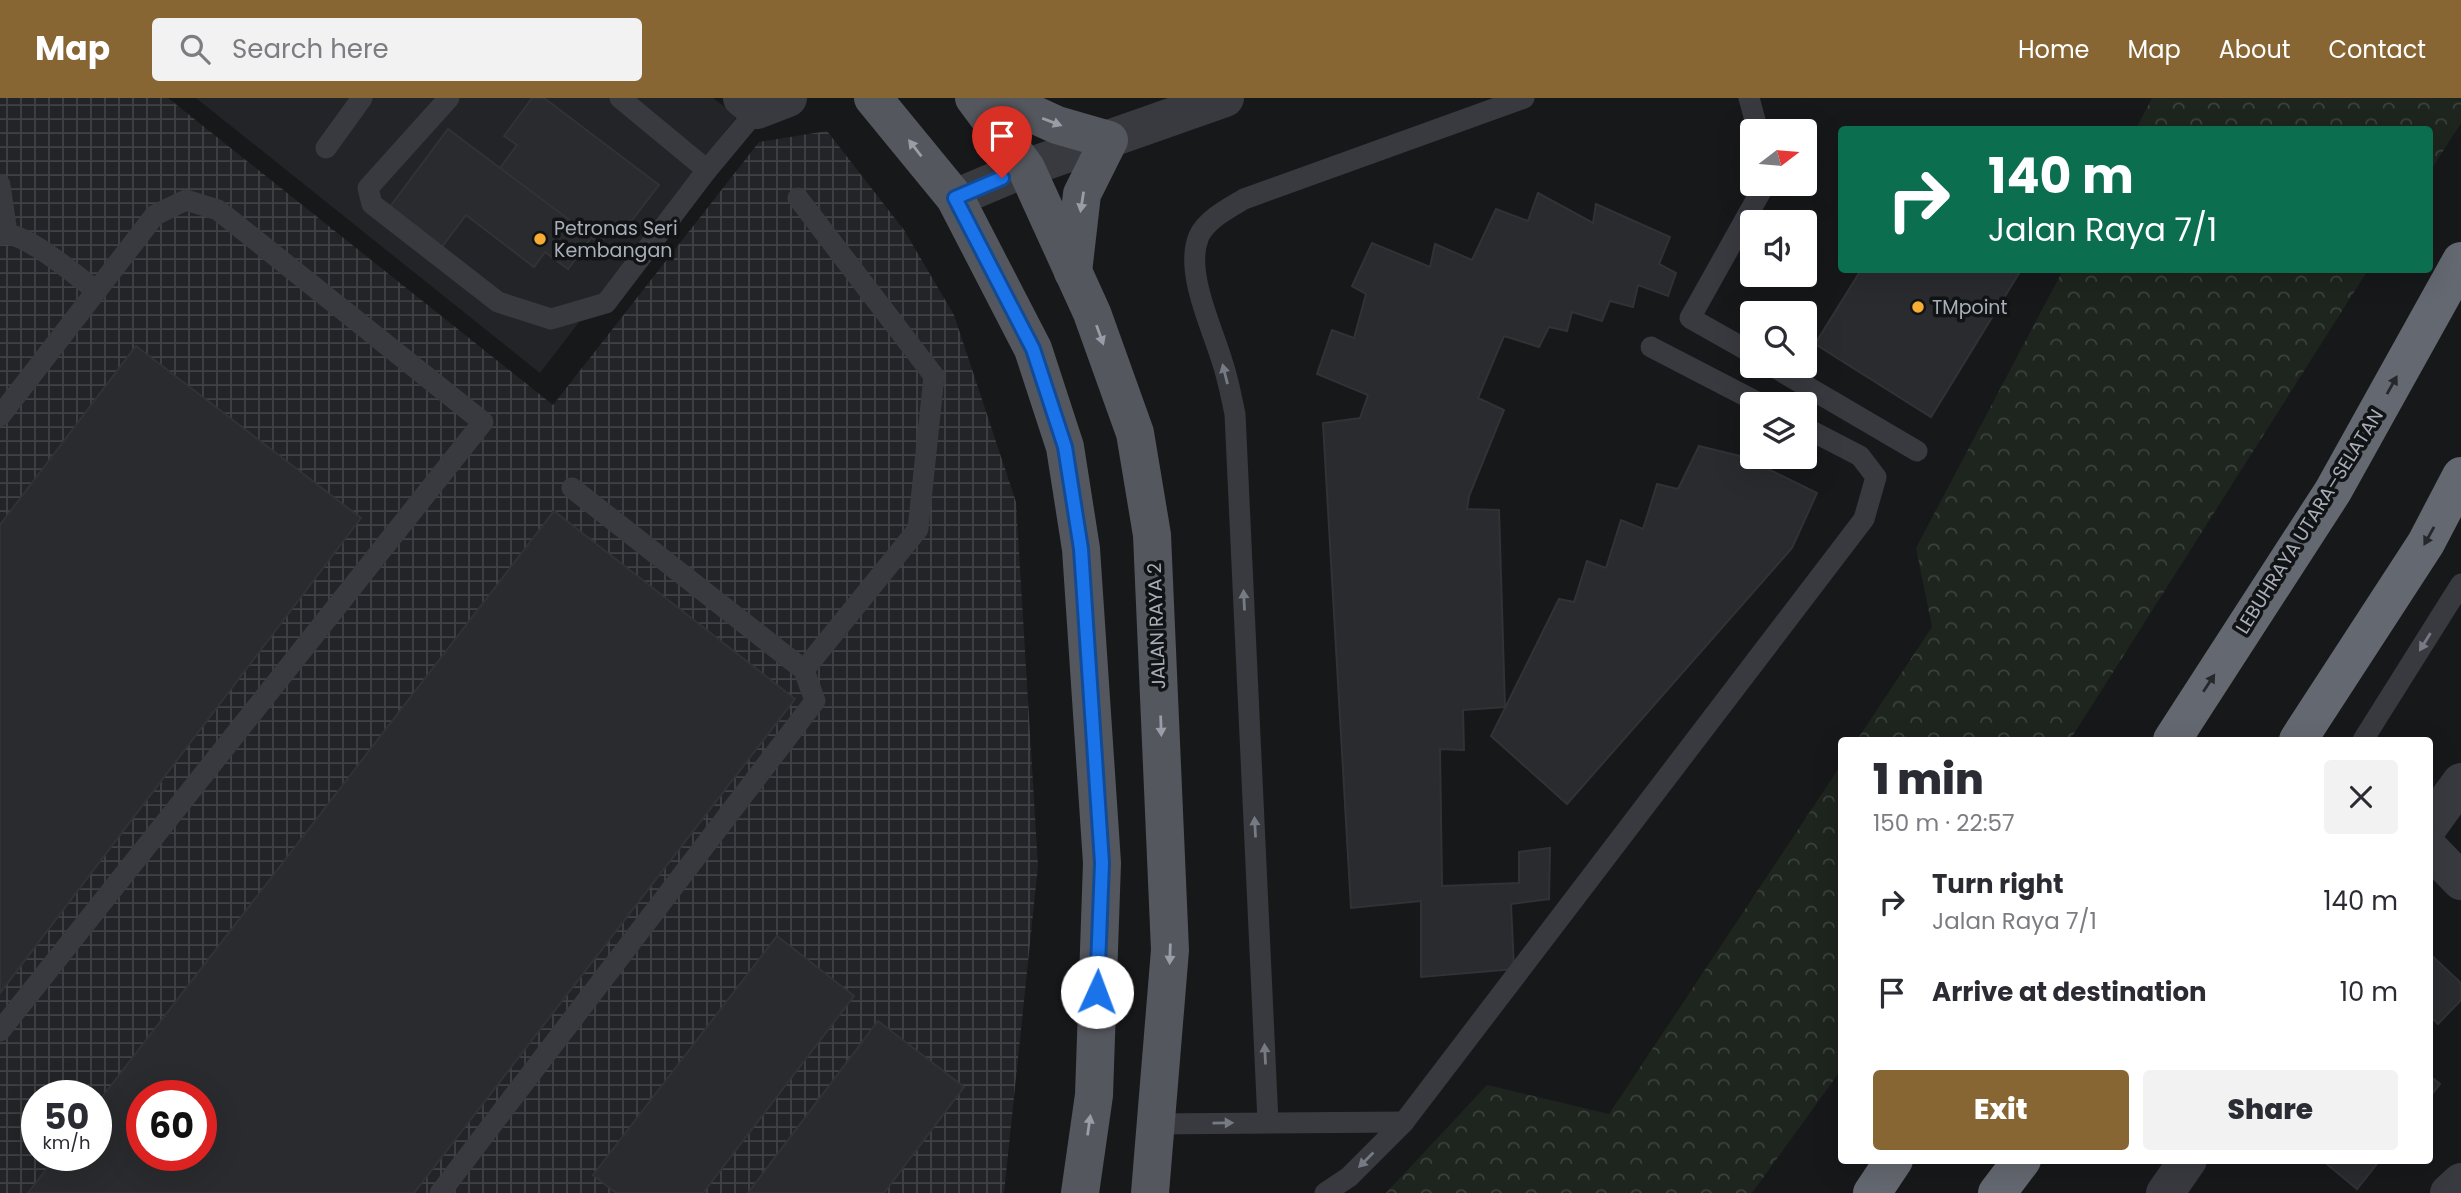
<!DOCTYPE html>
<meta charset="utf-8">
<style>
:root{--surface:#fff;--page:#f2f2f3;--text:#2b2b33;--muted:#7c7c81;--accent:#876633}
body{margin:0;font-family:Poppins,sans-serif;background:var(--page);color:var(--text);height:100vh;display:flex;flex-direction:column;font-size:26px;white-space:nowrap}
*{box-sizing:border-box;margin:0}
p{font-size:23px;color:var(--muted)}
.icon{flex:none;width:38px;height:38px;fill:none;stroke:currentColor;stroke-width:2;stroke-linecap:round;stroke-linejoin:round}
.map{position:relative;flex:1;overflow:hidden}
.sheet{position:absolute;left:1838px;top:639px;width:595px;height:427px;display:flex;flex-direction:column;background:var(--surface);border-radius:7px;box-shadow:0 7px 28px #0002}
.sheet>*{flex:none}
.banner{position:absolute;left:1838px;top:28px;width:595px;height:147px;border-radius:7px;box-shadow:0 7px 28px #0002;background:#0b6e4f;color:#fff;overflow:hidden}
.needle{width:46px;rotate:74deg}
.fabs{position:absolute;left:1740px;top:21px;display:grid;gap:14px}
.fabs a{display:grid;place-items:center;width:77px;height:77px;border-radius:7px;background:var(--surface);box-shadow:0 7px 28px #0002;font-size:35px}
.speed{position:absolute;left:21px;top:982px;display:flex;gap:14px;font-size:35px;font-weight:700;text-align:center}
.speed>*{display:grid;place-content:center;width:91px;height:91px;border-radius:50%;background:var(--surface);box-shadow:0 7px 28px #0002;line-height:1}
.speed small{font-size:18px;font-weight:400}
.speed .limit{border:10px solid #d22;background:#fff;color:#111}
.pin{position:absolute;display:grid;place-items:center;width:60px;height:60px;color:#fff;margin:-72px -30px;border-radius:50% 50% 50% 0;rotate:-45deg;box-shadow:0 0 7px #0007}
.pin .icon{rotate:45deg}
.me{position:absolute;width:77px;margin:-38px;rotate:2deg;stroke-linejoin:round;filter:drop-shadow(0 0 5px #0008)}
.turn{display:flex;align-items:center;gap:24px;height:147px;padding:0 35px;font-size:32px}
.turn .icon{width:91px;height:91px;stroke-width:2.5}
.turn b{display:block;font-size:49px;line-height:60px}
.round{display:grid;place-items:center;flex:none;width:74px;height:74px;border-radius:7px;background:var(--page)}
.summary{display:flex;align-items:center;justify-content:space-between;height:119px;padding:0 35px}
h1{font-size:42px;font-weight:800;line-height:52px}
.button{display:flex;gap:14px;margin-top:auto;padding:14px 35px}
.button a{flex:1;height:80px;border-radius:7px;background:var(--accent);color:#fff;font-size:28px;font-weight:800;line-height:80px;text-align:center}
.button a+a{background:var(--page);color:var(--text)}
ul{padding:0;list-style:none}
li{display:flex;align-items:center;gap:21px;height:91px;padding:0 35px}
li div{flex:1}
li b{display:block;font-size:26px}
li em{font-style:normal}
header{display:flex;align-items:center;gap:42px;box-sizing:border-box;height:98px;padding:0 35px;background:var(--accent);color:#fff}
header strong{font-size:33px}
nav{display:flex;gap:38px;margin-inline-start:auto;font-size:24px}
.search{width:490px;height:63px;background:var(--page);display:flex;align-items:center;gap:18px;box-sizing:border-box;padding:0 24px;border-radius:7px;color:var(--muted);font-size:26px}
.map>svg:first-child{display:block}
</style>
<header>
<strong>Map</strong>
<div class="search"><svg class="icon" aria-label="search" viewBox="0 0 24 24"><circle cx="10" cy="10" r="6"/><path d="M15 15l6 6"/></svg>Search here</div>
<nav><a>Home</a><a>Map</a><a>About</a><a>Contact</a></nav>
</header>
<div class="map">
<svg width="2461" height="1095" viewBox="0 0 2461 1095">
<defs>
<pattern id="industrial-grid" width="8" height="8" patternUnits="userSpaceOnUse" patternTransform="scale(1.75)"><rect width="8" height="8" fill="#232427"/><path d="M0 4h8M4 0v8" fill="none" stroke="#404144"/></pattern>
<pattern id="forest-crowns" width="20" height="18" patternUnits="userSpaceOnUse" patternTransform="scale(1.75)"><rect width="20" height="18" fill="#1d251e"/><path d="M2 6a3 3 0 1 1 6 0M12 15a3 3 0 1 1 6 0" fill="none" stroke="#3b423d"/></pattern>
</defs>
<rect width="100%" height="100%" fill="#17181a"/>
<polygon fill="#232427" points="196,0 713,0 737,18 540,275"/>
<path fill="url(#industrial-grid)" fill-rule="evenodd" d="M 0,0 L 168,0 L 553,307 L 759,44 L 827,33 L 904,132 L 954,217 L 1016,404 L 1038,768 L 1004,1095 L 0,1095 ZM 37,998 L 96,998 L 96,1057 L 37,1057 ZM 142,998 L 201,998 L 201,1057 L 142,1057 Z"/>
<g fill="url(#forest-crowns)">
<polygon points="2152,0 2461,0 2461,25 2429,75 2429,32 2136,31"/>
<polygon points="2063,172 2368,172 2070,642 1857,642 1932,529 1916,450"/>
<polygon points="1841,667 1841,972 1752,1095 1386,1095 1487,987 1609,1016"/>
</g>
<g fill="#2a2b2e" stroke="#313236" stroke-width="2" fill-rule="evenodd">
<polygon points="532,0 544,0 659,87 626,130 617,123 600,146 500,70 517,47 504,38"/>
<polygon points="448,31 592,139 568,171 545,154 534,169 466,117 441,150 389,110"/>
<polygon points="1538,95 1593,125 1596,106 1670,139 1659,166 1676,175 1668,198 1638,187 1633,209 1610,203 1602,223 1572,214 1567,233 1549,229 1539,249 1504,238 1478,300 1504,312 1469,398 1467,411 1499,412 1505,609 1463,612 1464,652 1440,651 1442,788 1519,785 1519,754 1550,750 1549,801 1511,806 1514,871 1421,879 1421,803 1351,810 1323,325 1360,320 1368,297 1317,276 1332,232 1354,240 1366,196 1352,188 1372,145 1430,169 1435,146 1472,162 1496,111 1528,123"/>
<polygon points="1861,172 2021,172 1931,319 1815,246"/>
<polygon points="136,248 361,420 0,895 0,427"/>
<polygon points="1699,348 1744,359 1817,395 1792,450 1567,706 1491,638 1559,501 1574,504 1587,463 1606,470 1621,422 1643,431 1657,386 1678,391"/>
<path d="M 554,413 L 795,601 L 414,1095 L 28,1095 L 57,1057 L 96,1057 L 96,1007 ZM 142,998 L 201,998 L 201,1057 L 142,1057 Z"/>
<polygon points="777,838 854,898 703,1095 616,1095 593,1077"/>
<polygon points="2429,855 2461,885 2461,902 2438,926 2429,917"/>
<polygon points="878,923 964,989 884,1095 748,1095"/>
<polygon points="2429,977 2440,986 2429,1000"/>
<polygon points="2322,1062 2380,1062 2357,1091"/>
</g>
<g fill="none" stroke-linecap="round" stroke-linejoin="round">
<g stroke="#383a3f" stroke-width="21">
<polyline points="449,0 368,90 372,106 498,204 551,221 606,205 707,72 757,12"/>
<polyline points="620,0 707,72"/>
<polyline points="1749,0 1758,33"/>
<polyline points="326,50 362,0"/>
<polyline points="0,87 7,135"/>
<polyline points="798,100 934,278 918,431 804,572"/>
<path d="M 0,136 C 24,132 76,178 97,193"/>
<polyline points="1651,249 1761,306"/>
<polyline points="1752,255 1690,220 1765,86"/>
<polyline points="1772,268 1917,353"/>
<polyline points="0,318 155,117 186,102 218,112 483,324 0,933"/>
<polyline points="2363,642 2461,486"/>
<path d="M 1268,1024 L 1235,316 C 1231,298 1228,280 1222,263 C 1212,229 1184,173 1199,138 C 1207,121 1229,110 1244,101 L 1524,0"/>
<polyline points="1154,1026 1404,1024"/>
<polyline points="440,1095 815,603 804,572 572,390"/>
<polyline points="1325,1095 1349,1079 1404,1024 1864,421 1876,379 1860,358 1804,329"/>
</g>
<g stroke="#383a3f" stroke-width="38">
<polyline points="742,0 757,12 788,0"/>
<polyline points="955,100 1026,70 1225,0"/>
<polyline points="2429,728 2461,684"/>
<polyline points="2429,750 2461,783"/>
<polyline points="2165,1095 2188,1062"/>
<polyline points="2449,1095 2461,1084"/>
</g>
<g stroke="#54575e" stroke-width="38">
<polyline points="873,0 955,100 1033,251 1065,349 1081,451 1102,765 1094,997 1080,1095"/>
<polyline points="974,0 1026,70 1092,215 1135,335 1152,437 1170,852 1150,1095"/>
<polyline points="998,0 1057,27 1109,42 1082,96 1073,174"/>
</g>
<g stroke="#646870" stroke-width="38">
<polyline points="2172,642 2333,393 2461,163"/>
<polyline points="2298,642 2426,445 2461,378"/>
<polyline points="1872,1095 1894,1062"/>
<polyline points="1997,1095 2022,1062"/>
</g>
</g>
<defs><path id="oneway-solid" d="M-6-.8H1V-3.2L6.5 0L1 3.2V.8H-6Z" transform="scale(1.75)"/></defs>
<g fill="#989da8">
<use href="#oneway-solid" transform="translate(1052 24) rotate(21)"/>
<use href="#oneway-solid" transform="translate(915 50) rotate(-128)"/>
<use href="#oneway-solid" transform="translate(1082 104) rotate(99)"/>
<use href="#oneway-solid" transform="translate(1100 237) rotate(70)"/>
<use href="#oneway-solid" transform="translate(1161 628) rotate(88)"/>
<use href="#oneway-solid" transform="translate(1170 856) rotate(92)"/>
<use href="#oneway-solid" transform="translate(1089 1027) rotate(-82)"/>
</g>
<g fill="#767a83">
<use href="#oneway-solid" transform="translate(1225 276) rotate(-104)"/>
<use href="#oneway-solid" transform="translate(1244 502) rotate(-93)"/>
<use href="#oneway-solid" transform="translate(2425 544) rotate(122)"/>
<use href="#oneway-solid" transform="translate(1255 729) rotate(-93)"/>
<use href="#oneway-solid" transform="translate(1265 956) rotate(-93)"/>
<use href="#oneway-solid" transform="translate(1223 1025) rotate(-1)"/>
<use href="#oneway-solid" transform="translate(1366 1062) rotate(135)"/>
</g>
<g fill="#26282c">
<use href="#oneway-solid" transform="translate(2392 287) rotate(-61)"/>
<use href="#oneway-solid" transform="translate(2429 438) rotate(119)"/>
<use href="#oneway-solid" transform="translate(2209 585) rotate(-57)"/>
</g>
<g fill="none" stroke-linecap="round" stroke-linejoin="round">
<defs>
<polyline id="route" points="1002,80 955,100 1033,251 1065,349 1081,451 1102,765 1097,894"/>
</defs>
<use href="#route" stroke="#114b97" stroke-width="18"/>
<use href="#route" stroke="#1a73e8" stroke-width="12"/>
</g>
<g fill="#f7ad33" stroke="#121315" stroke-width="2.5">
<circle cx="540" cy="141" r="7"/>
<circle cx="1918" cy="209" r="7"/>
</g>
<g text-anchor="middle" stroke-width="7" stroke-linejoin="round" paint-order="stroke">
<g font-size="19" fill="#a9afba" stroke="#121315" text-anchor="start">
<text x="554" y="137">Petronas Seri<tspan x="554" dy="22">Kembangan</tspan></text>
<text x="1932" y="216">TMpoint</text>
</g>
<g font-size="19" fill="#a9afba" stroke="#121315">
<text transform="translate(2309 423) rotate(-58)" y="7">LEBUHRAYA UTARA–SELATAN</text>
<text transform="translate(1156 528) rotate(-92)" y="7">JALAN RAYA 2</text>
</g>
</g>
</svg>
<div class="fabs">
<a><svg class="needle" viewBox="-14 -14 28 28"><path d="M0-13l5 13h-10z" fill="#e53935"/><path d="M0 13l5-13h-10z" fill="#7c7c81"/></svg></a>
<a><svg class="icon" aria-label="sound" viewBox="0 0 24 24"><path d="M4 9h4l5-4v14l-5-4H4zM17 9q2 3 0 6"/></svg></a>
<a><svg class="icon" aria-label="search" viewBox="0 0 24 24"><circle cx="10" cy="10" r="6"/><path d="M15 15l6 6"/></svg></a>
<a><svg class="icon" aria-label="layers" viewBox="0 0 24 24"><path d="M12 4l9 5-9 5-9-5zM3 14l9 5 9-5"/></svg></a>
</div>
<div class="speed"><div>50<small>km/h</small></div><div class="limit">60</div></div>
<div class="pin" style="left:1002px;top:80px;background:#d93025"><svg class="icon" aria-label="arrive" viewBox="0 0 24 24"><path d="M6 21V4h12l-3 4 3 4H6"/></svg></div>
<svg class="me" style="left:1097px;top:894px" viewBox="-20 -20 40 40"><circle r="19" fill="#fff"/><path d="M0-13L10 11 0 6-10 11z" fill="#1a73e8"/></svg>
<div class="banner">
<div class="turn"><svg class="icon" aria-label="right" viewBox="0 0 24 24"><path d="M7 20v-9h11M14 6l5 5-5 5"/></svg><div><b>140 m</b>Jalan Raya 7/1</div></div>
</div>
<section class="sheet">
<div class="summary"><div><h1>1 min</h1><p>150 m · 22:57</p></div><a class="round"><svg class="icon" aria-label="close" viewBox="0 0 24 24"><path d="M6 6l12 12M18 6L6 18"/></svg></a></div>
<ul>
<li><svg class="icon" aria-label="right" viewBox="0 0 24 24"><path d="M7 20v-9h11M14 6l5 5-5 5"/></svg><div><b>Turn right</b><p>Jalan Raya 7/1</p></div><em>140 m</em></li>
<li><svg class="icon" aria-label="arrive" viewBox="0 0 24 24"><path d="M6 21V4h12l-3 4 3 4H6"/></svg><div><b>Arrive at destination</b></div><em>10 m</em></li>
</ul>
<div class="button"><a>Exit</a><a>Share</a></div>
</section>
</div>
